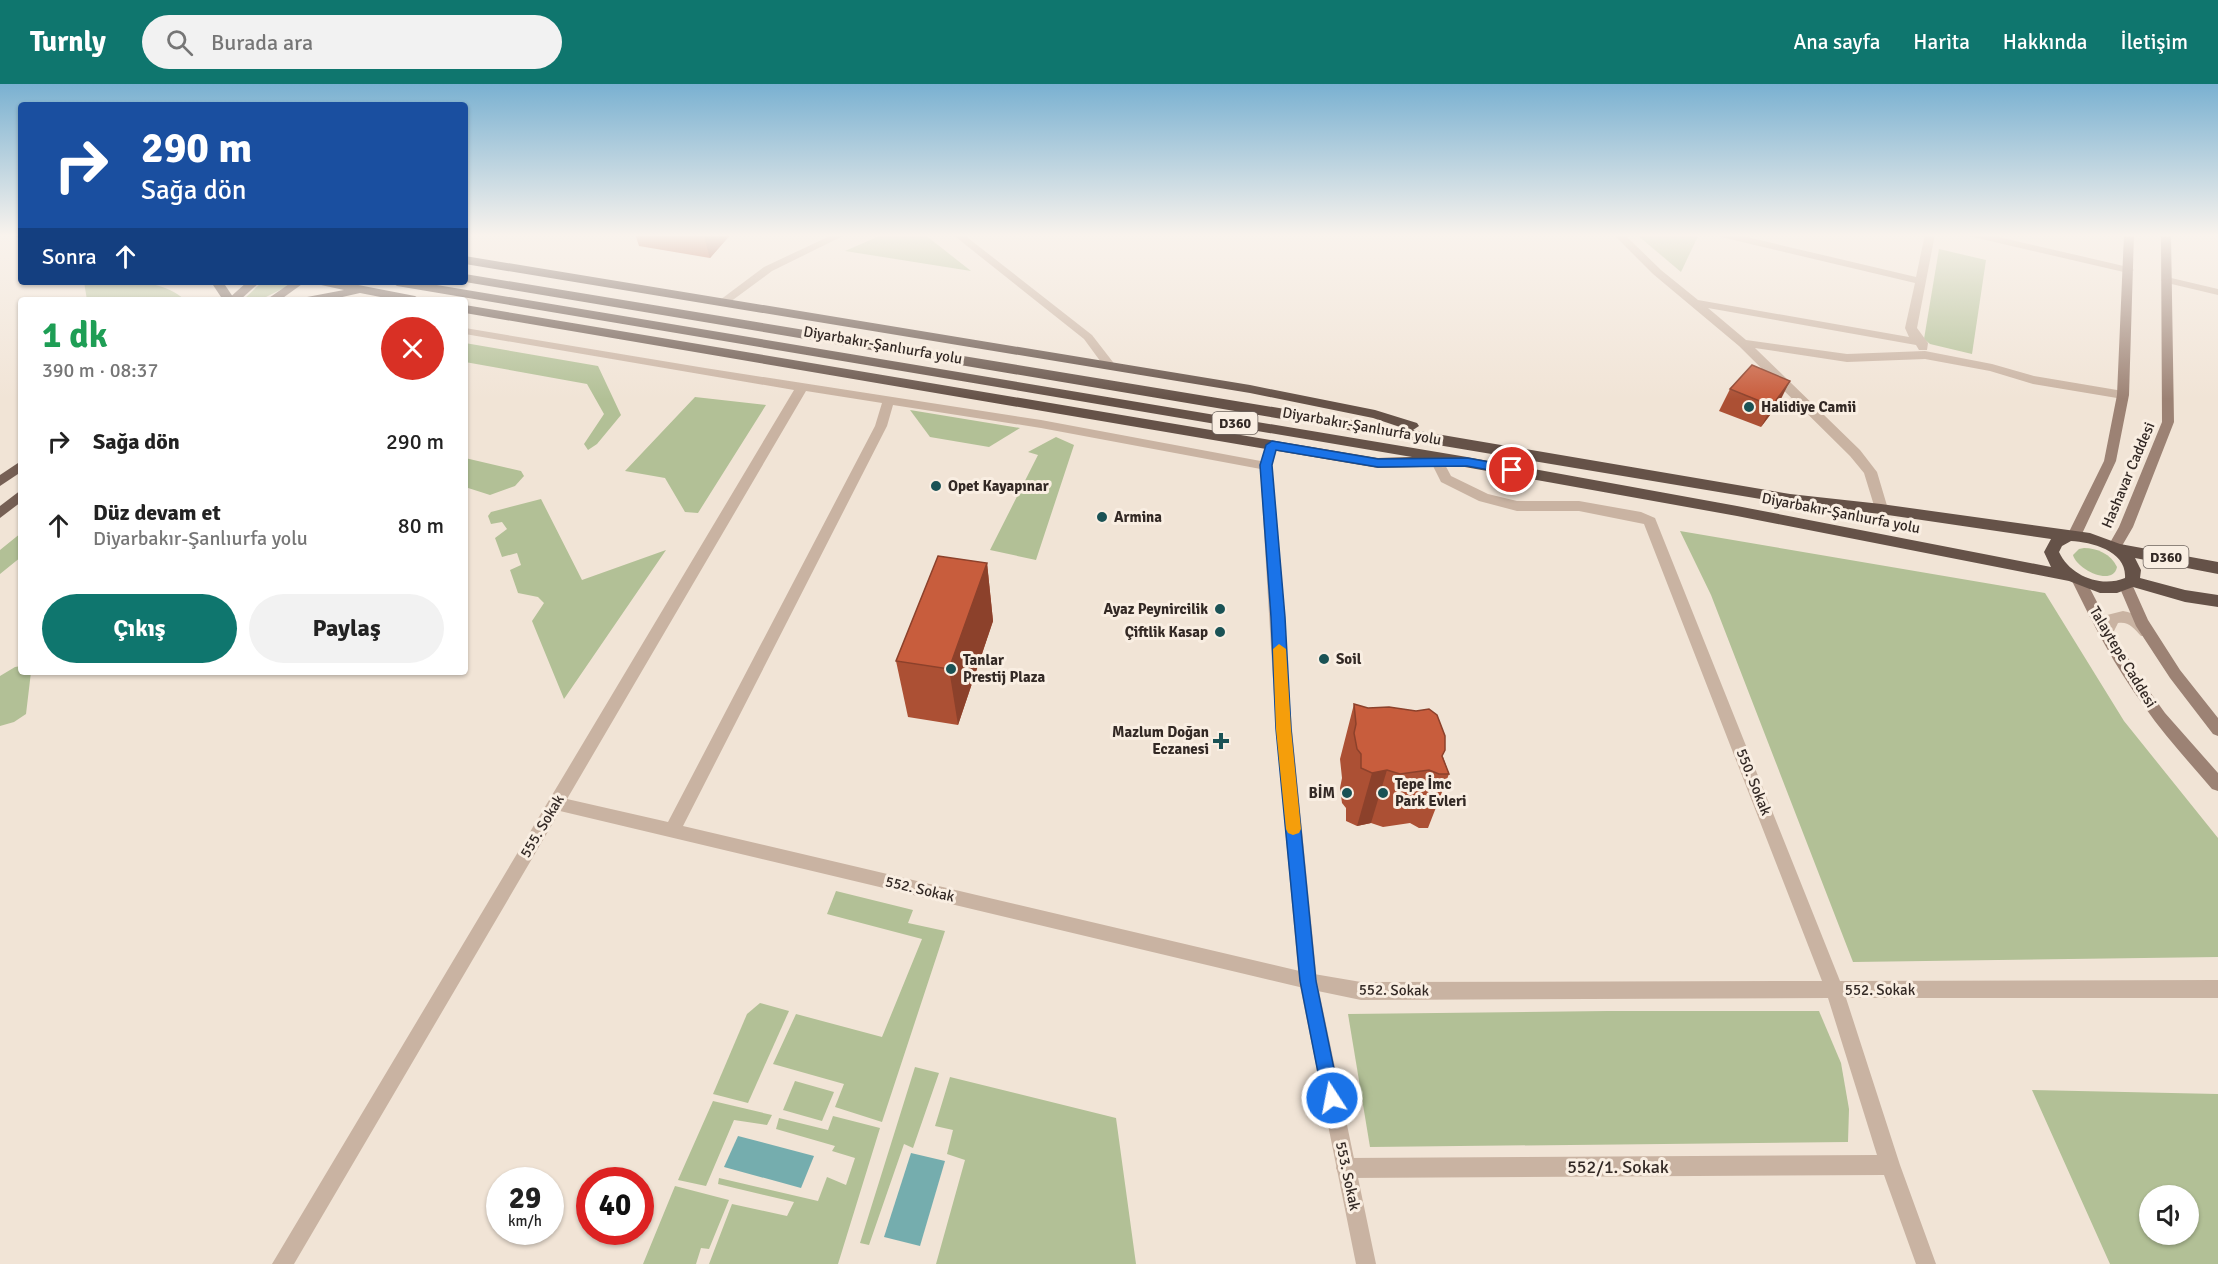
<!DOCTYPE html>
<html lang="tr">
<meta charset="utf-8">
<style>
:root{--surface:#fff;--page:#f2f2f2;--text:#222;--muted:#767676;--accent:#0f766e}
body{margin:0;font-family:Signika,sans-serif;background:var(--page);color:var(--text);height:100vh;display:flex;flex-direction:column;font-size:22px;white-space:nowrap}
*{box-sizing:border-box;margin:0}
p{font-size:20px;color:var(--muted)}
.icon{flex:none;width:33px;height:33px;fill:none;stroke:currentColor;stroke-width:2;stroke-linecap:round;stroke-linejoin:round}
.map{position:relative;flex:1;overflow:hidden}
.drawer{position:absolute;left:18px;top:213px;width:450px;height:378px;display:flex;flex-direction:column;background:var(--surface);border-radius:6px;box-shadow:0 2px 4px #0004}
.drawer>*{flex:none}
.hud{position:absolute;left:18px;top:18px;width:450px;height:183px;border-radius:6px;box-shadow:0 2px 4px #0004;background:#1a4fa0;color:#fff;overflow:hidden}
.fabs{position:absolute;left:2139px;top:1101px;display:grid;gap:12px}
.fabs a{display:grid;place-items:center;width:60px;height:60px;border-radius:50%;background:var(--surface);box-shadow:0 2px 4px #0004;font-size:30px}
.speed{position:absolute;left:486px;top:1083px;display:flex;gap:12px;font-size:30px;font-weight:700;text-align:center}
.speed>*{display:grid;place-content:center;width:78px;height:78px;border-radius:50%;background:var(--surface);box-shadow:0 2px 4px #0004;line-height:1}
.speed small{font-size:15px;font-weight:400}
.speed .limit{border:9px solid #d22;background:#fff;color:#111}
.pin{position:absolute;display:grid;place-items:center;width:51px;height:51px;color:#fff;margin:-26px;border:3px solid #fff;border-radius:50%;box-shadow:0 2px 6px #0007}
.me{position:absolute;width:66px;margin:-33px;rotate:349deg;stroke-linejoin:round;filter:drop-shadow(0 0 4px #0008)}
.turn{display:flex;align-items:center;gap:21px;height:126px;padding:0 24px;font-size:27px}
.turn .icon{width:78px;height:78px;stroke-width:2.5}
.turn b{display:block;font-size:42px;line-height:51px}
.then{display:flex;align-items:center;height:57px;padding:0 24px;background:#0003;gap:12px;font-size:22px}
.round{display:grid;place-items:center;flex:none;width:63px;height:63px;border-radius:32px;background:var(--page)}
.headline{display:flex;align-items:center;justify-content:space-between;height:102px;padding:0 24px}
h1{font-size:36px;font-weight:700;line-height:45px;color:#1e9e55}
.button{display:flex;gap:12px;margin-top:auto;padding:12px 24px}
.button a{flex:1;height:69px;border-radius:36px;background:var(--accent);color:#fff;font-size:24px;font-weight:700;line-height:69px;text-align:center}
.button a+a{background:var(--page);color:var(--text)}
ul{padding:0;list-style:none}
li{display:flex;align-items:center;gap:18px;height:84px;padding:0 24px}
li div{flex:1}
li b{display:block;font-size:22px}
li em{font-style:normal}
header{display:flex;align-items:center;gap:36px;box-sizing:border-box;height:84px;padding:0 30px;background:var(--accent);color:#fff}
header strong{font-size:28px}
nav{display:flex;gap:33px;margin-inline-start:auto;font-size:21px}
.search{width:420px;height:54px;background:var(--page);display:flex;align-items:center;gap:15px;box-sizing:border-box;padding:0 21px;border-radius:33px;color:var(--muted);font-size:22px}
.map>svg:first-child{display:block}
</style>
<header>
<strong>Turnly</strong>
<div class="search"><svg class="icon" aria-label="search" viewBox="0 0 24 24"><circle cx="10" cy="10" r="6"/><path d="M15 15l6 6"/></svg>Burada ara</div>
<nav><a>Ana sayfa</a><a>Harita</a><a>Hakkında</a><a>İletişim</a></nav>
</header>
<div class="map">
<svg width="2218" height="1180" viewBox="0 0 2218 1180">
<rect width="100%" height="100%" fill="#f1e4d6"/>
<g fill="#b2c096" fill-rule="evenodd">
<polygon points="884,150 924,150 971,187 845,167"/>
<polygon points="1636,150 1699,150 1681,188"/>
<polygon points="1939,165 1986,176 1972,270 1930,260 1924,255"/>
<path d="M 84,198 C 117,198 158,192 185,216 L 87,216 Z"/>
<polygon points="262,198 290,201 260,216 243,216"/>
<polygon points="465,259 598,282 621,331 597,360 588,366 584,360 604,330 587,300 465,278"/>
<polygon points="695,313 766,321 698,429 685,428 665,394 625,387"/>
<polygon points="910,326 1020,344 989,363 930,353"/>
<polygon points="1056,353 1074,361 1036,476 990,466 1038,371 1028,368"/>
<polygon points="465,374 521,387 524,392 515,402 490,411 465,403"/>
<polygon points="541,415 582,496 666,466 564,615 532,537 544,519 538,513 518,509 510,486 521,481 517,469 502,473 495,454 507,445 502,438 491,440 488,432 491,428"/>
<polygon points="1680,447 2045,509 2124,637 2218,754 2218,873 1853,878 1711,511"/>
<polygon points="21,449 21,473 0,490 0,500 0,466"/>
<path d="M 2084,464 C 2097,464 2111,470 2117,483 C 2113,503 2077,486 2073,471 L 2079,465 Z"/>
<polygon points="21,582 21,588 31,588 26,630 14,638 0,642 0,592 15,583"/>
<polygon points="836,807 913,826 908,839 945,847 882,1038 835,1023 844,1000 773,980 796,930 882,953 922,855 827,830"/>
<polygon points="760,919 789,927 748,1019 713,1010 747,930"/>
<polygon points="1607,927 1819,927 1841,979 1849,1025 1848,1058 1370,1063 1348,930"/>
<polygon points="915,983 939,989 913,1064 904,1060 869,1161 860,1159"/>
<polygon points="950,993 1116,1034 1136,1180 936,1180 965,1076 947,1070 953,1046 935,1042"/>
<polygon points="795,997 834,1008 822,1037 783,1026"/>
<path d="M 2032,1006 L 2218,1010 L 2218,1180 L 2110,1180 ZM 2150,1112 L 2188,1112 L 2188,1150 L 2150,1150 Z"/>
<polygon points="713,1017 772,1031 767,1041 734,1036 706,1102 678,1096"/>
<polygon points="833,1032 880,1044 838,1180 709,1180 732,1120 787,1132 794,1118 718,1100 719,1094 818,1117 827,1093 846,1101 855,1074 832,1067 835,1062 776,1045 779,1034 828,1046"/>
<polygon points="675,1102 729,1116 709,1165 701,1164 696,1180 643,1180"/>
</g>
<g fill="#75adae">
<polygon points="738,1052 814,1072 801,1104 724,1083"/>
<polygon points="911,1069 945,1077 920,1162 884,1153"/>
</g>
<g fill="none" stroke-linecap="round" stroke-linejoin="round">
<g fill="#c9b3a2" fill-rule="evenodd">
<polygon points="834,150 847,150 772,187 726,221 722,222 716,219 764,183"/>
<polygon points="1613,150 1624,150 1661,186 1698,216 1909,253 1905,244 1915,199 1721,153 1716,150 1734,150 1916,193 1925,150 1935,150 1917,244 1928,259 1927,266 1919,266 1916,261 1708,224 1746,256 1847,270 1925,267 1992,280 2034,292 2123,307 2129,311 2123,315 2033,300 1990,287 1925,275 1847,278 1755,264 1860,366 1877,388 1888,425 1886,428 1876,428 1864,389 1850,372 1739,262 1653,190"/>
<polygon points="1968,150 1986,150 2128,183 2134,186 2128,189 1973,153"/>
<polygon points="2167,193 2218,205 2218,211 2163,198 2161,196"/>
<path d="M 465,244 L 705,284 L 1041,336 L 1266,378 L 1272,382 L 1266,386 L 1041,344 L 893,321 L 887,342 L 683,742 L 1308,889 L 1361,898 L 1822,897 L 1644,440 L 1579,427 L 1517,427 L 1479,417 L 1441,398 L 1431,378 L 1437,374 L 1442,375 L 1451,392 L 1488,410 L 1517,417 L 1579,417 L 1641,428 L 1655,434 L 1840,897 L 2218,896 L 2218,914 L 1846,914 L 1900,1081 L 1936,1180 L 1916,1180 L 1884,1091 L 1346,1094 L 1339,1091 L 1336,1084 L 1339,1077 L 1346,1074 L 1877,1071 L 1828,914 L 1361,916 L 1308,905 L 560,727 L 294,1180 L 272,1180 L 794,306 L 465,250 ZM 806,307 L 882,319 L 875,342 L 668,738 L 567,715 Z"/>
</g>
<g fill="#c9b3a2" fill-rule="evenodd">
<polygon points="952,150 963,150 1092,251 1116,282 1114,285 1106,285 1084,255"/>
<polygon points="1272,357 1278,361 1272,382 1292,645 1317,897 1376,1180 1356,1180 1299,897 1276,645 1260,382 1266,361"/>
<path d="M 2123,527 C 2136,529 2146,536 2153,548 L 2151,552 L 2141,552 C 2134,544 2128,537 2118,539 L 2111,553 L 2101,553 L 2099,549 L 2107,531 Z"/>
</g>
<g fill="#9c8274" fill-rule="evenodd">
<polygon points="2124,150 2134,150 2129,311 2116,377 2081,452 2074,457 2067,452 2104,377 2117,311"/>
<polygon points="2161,150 2171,150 2174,338 2133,443 2119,467 2114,469 2107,464 2119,443 2162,338"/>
<path d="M 2079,492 L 2084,493 L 2112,547 L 2142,597 L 2165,629 L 2218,689 L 2218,707 L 2212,705 C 2189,678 2164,651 2144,622 C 2115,583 2093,540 2072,497 Z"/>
<polygon points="2126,497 2131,498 2148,536 2180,586 2218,634 2218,652 2213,650 2170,594 2136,542 2119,502"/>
</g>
<g fill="#766055" fill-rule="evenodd">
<polygon points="247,198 260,198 240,216 227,216"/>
<polygon points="292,198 305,198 280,216 266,216"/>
<polygon points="21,377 21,388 0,402 0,391"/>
<polygon points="21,406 21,418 0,434 0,422"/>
</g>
<g fill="#655248" fill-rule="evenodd">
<polygon points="11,150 21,150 21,154 13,152"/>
<path d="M 465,172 L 1250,301 L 1375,326 L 1417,339 L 1419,342 L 1413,346 L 1790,410 L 1881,420 L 2090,449 L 2120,460 L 2218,478 L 2218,490 L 2135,474 L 2141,486 L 2140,494 L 2185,506 L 2218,511 L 2218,523 L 2185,518 L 2133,503 L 2117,509 L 2100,509 L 2069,497 L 1737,432 L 1426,376 L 1425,381 L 1420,383 L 1378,384 L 465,229 L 465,221 L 1378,374 L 1412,373 L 397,202 L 391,198 L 419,198 L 1467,373 L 1737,422 L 2051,483 L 2044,468 L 2051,455 L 1881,430 L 1790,420 L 465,198 L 465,190 L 1406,345 L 1373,334 L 1250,309 L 465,180 ZM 2071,457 C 2092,458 2127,467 2125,494 C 2101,504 2070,492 2059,468 L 2062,462 Z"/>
<polygon points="211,198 223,198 235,216 223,216"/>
<polygon points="319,198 343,198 415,212 421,216 396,216 360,209 329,216 305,216 307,213 344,206 321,201"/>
</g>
</g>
<g fill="#ac5034">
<polygon points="635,150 731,150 710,174 639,162"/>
<polygon points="1730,305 1779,319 1761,343 1719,327"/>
<polygon points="987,479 993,537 958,641 908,633 896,577"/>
<polygon points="1354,620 1443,673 1449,690 1428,744 1419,744 1410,739 1383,743 1371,739 1357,742 1346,737 1346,724 1342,719 1340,704 1342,694 1340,675"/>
</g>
<g fill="#8c412b">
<polygon points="707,150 731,150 710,174 704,153"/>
<polygon points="1790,297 1779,319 1761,343 1772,322"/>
<polygon points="987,479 993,537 958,641 949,585"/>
<polygon points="1387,686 1371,739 1357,742 1372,689"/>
</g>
<g fill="#c85d3d" stroke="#8c412b" stroke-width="1.5">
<polygon points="687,150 707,150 704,153"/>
<polygon points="1752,281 1790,297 1772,322 1730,305"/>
<polygon points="938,472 987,479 949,585 896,577"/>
<polygon points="1354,620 1368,624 1389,623 1416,627 1429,625 1437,631 1445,652 1445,666 1442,672 1449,690 1439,690 1429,686 1400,690 1387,686 1372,689 1361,684 1361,670 1357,665 1354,649 1356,640"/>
</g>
<linearGradient id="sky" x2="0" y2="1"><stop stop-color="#7ab1d1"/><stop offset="0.48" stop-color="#f9f3ed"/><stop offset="1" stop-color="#f9f3ed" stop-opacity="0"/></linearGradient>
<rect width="2218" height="315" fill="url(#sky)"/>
<polygon fill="#1a73e8" stroke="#114b97" stroke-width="1.5" points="1272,357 1378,375 1467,374 1512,382 1518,386 1512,390 1467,382 1378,383 1276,366 1272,381 1285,533 1291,645 1316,897 1340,1014 1338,1020 1332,1023 1325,1020 1323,1014 1300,897 1276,645 1271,533 1260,381 1266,361"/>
<polygon fill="#f59e0b" points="1279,560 1286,565 1291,645 1301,745 1299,749 1293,751 1288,749 1286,745 1276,645 1273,565"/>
<g fill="#1a5255" stroke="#f9eee2" stroke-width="2">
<circle cx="1749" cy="323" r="6"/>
<circle cx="936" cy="402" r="6"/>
<circle cx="1102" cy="433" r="6"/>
<circle cx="1220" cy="525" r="6"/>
<circle cx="1220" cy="548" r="6"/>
<circle cx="1324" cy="575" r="6"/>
<circle cx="951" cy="585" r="6"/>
<path d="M1218 648h6v6h6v6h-6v6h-6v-6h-6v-6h6z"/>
<circle cx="1347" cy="709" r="6"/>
<circle cx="1383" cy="709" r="6"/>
</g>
<g text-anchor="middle" stroke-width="6" stroke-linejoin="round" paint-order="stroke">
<g fill="#f9eee2" stroke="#6e645e" stroke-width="1.5">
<rect x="1212.5" y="328" width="45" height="22" rx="4.5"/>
<rect x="2143.5" y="462" width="45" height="22" rx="4.5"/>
</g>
<g font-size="14" font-weight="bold" fill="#332925">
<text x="1235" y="344">D360</text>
<text x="2166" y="478">D360</text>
</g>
<g font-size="15" fill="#332925" stroke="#f9eee2">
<text transform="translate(883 261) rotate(10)" y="5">Diyarbakır-Şanlıurfa yolu</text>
<text transform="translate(1362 342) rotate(10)" y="5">Diyarbakır-Şanlıurfa yolu</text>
<text transform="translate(2128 391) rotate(-67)" y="5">Hashavar Caddesi</text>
<text transform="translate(1841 429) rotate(11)" y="5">Diyarbakır-Şanlıurfa yolu</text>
<text transform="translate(2123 573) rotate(59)" y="5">Talaytepe Caddesi</text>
<text transform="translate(1754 698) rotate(68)" y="5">550. Sokak</text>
<text transform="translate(542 742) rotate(-59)" y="5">555. Sokak</text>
<text transform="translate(920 805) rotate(13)" y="5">552. Sokak</text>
<text transform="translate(1394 906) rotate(1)" y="5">552. Sokak</text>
<text x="1880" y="911">552. Sokak</text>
<text transform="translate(1348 1092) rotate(78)" y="5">553. Sokak</text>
</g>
<g font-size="15" font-weight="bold" fill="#332925" stroke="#f9eee2" text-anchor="start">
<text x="1761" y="328">Halidiye Camii</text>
<text x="948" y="407">Opet Kayapınar</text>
<text x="1114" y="438">Armina</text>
<text x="1208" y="530" text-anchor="end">Ayaz Peynircilik</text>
<text x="1208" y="553" text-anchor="end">Çiftlik Kasap</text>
<text x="1336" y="580">Soil</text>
<text x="963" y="581">Tanlar<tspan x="963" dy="17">Prestij Plaza</tspan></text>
<text x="1209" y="653" text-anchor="end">Mazlum Doğan<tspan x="1209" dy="17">Eczanesi</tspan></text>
<text x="1395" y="705">Tepe İmc<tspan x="1395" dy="17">Park Evleri</tspan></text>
<text x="1335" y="714" text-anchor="end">BİM</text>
</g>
<g font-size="18" fill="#332925" stroke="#f9eee2">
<text x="1618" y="1089">552/1. Sokak</text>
</g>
</g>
</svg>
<div class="fabs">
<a><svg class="icon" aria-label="sound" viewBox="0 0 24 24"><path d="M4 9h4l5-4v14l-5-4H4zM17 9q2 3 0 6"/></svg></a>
</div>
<div class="speed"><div>29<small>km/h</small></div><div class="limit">40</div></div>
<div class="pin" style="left:1512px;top:386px;background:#d93025"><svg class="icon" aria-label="arrive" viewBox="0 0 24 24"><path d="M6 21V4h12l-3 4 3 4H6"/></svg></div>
<svg class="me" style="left:1332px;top:1014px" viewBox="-20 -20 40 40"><circle r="17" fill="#1a73e8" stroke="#fff" stroke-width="3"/><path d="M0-11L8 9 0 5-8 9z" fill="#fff"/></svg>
<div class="hud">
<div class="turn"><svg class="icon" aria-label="right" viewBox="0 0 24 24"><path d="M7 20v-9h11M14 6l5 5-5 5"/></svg><div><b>290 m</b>Sağa dön</div></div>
<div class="then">Sonra<svg class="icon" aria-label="ahead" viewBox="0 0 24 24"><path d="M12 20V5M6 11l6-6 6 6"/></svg></div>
</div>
<section class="drawer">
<div class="headline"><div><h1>1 dk</h1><p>390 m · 08:37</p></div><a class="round" style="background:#d93025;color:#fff"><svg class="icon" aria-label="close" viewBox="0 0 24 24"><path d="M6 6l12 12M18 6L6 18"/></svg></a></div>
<ul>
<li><svg class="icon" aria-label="right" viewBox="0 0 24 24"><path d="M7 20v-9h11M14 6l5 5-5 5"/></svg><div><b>Sağa dön</b></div><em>290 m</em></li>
<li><svg class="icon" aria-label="ahead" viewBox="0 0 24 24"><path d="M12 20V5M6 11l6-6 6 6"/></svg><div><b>Düz devam et</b><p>Diyarbakır-Şanlıurfa yolu</p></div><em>80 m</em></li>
</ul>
<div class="button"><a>Çıkış</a><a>Paylaş</a></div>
</section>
</div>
